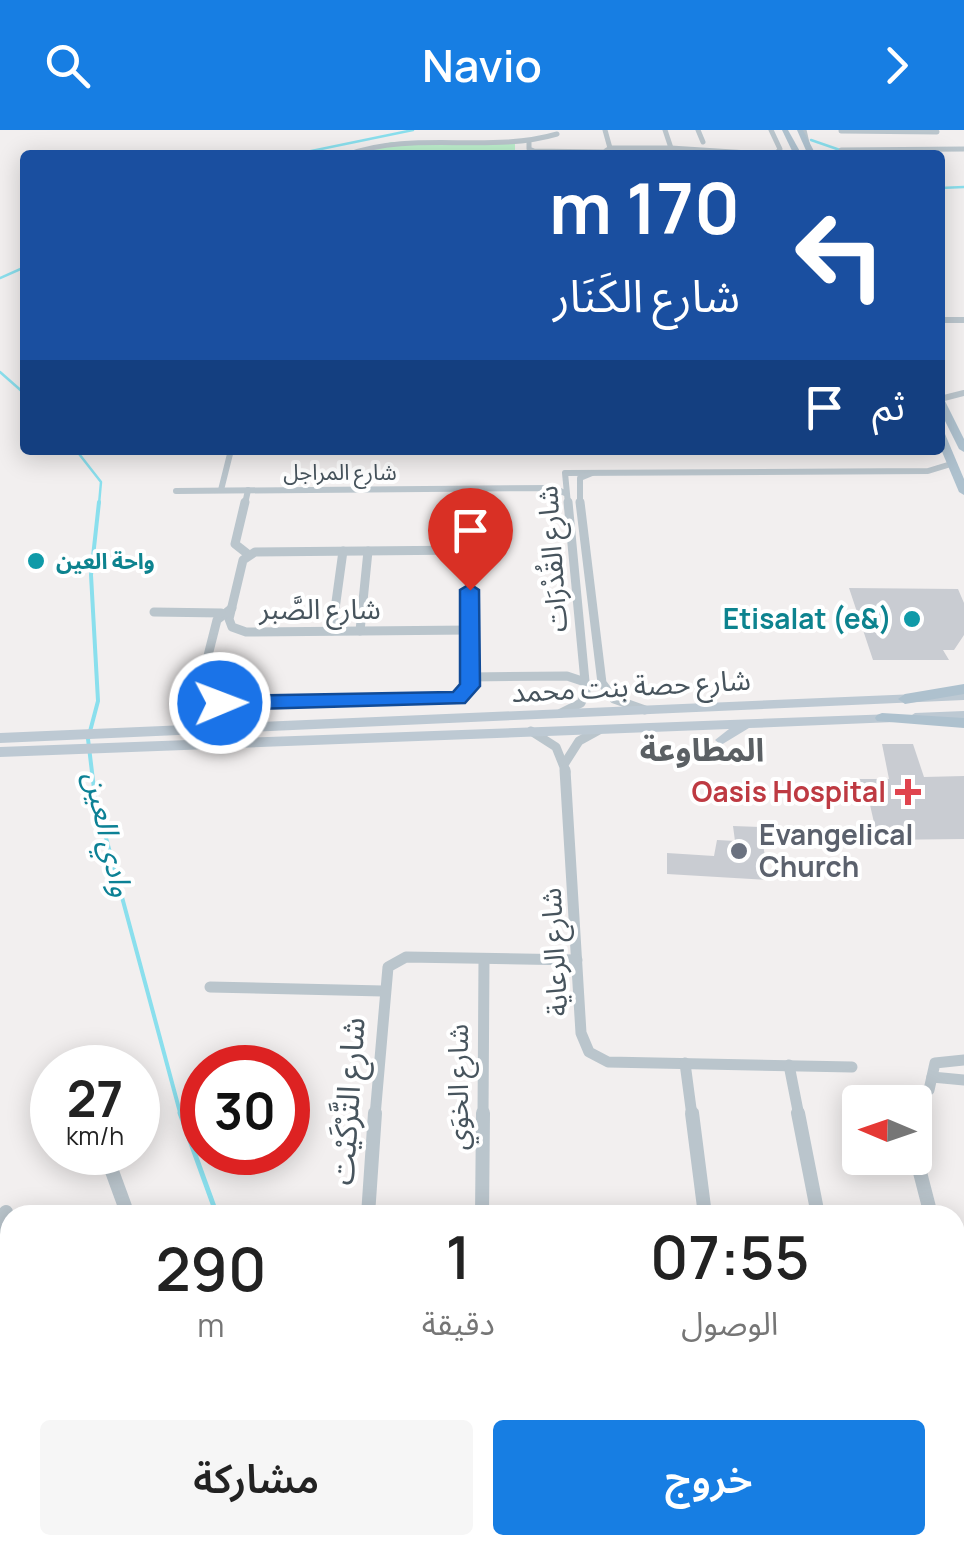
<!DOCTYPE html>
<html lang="ar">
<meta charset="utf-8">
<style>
:root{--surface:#fff;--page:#f6f6f6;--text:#222;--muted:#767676;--accent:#177ee3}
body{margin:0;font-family:Manrope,"Noto Sans Arabic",sans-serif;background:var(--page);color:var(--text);direction:rtl;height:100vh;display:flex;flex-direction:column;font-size:38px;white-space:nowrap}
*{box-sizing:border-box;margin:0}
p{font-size:32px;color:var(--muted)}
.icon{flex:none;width:55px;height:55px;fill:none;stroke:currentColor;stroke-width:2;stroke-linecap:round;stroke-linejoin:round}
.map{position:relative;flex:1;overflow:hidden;direction:ltr}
.drawer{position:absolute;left:0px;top:1075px;width:965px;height:350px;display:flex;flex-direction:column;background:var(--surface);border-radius:30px 30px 0 0;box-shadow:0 5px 25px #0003;direction:rtl}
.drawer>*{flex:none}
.banner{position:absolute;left:20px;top:20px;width:925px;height:305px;border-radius:10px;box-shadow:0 5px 25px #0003;direction:rtl;background:#1a4fa0;color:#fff;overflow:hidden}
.needle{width:65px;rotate:272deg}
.buttons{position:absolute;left:842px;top:955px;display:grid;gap:20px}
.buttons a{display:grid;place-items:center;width:90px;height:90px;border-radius:10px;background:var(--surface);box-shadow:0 5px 25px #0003;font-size:50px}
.speed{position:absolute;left:30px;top:915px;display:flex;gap:20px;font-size:50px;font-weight:700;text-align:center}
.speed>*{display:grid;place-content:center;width:130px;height:130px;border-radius:50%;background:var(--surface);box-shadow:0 5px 25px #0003;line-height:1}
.speed small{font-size:25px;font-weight:400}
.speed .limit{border:15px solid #d22;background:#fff;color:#111}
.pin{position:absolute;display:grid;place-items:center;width:85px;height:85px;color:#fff;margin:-102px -42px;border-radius:50% 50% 50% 0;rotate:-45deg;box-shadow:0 0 10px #0007}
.pin .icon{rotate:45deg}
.me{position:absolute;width:110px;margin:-55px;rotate:89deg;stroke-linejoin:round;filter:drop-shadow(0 0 8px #0008)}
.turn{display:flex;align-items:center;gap:35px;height:210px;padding:0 40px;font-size:45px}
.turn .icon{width:130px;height:130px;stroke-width:2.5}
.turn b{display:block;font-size:70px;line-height:85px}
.then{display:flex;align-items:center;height:95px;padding:0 40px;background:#0003;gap:20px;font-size:38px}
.eta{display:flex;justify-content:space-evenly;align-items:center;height:170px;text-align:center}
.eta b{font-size:60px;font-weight:600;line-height:70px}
.primary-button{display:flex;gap:20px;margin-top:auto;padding:20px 40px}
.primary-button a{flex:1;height:115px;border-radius:10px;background:var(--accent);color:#fff;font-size:40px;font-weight:600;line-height:115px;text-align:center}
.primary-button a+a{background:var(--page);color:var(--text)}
header{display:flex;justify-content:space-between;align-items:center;height:130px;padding:0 40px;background:var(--accent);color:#fff;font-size:45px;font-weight:600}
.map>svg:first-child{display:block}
</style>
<header><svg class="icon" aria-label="forward" viewBox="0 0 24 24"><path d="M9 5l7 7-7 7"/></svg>Navio<svg class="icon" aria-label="search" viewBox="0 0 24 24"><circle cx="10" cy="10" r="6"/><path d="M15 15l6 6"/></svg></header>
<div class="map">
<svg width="964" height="1425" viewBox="0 0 964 1425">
<rect width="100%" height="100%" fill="#f2efef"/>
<polygon fill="#bdf0cd" points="391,12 515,12 515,25 353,25"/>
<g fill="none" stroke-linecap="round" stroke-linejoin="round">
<g stroke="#8adfed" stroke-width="2.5">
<polyline points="811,10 840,20"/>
<polyline points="849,22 866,25"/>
<polyline points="292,25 413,0"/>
<polyline points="940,58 964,57"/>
<polyline points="0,148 25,137"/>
<polyline points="0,242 25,264"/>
<polyline points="76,320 101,352 99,374"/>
</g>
<polyline stroke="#8adfed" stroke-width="4" points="99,372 91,445 98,571 88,609 95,667 181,986"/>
<g stroke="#8adfed" stroke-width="5">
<polyline points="180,983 217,1085"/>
<polyline points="361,1415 367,1425"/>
</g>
</g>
<g fill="#c9ccd2">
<polygon points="849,458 958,459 964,473 964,505 954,520 943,520 949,530 873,530"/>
<polygon points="882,614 913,614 924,647 964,646 964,709 878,710 870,675 854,670 850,654 853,654 852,649 889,649"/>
<polygon points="733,696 760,697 769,750 667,744 667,723 714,726 717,710 735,711"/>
</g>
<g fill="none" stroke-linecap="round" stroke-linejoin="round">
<g stroke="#bac5cc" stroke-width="5">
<polyline points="698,0 703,12"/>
<polyline points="771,0 780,19 777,23"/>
<polyline points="804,0 808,17"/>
<polyline points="841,1 937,2"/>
<polyline points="529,11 529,19 534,21 604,22 610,18 605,0"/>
<polyline points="610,18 671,18 665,0"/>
<polyline points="671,18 781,25"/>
<polyline points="841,20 964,19"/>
<path d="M 347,25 C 413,0 489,24 557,4"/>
</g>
<g stroke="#bac5cc" stroke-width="6">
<polyline points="940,190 964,190"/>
<polyline points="940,269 964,263"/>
<polyline points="469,359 469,374"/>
<polyline points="221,360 231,320"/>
<polyline points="176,361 553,358 565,363"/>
<polyline points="245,374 248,360"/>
<polyline points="568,374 565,343 928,341 951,334"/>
<polyline points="580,374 580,348 592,343"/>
</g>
<g stroke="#bac5cc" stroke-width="9">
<polyline points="245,372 235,414 249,425"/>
<polyline points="580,372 602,553 614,569 645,580"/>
<polyline points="469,420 255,422 243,430 229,489 232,497 246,502 470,500"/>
<polyline points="232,478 217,490 200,557 201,564 210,571 462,567 470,556 469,372"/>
<polyline points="154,482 221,483"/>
<polyline points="332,501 343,421"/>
<polyline points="360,501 368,421"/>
<polyline points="470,547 567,546 585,552"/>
<polyline points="561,583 581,573 586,562 568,372"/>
<polyline points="531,601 556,617 566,642"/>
<polyline points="565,633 579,611 599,600"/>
</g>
<g stroke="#bac5cc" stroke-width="11">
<polyline points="565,640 581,903 589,922 608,932 852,937"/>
<polyline points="210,857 383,861"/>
<polyline points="685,933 692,986"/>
<polyline points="789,935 799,986"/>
<polyline points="932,947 964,950"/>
<polyline points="914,972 929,960 935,933 964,930"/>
<polyline points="375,986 388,837 406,827 577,830"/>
<polyline points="483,986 484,829"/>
</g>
<g stroke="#bac5cc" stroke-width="14">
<polyline points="692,983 705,1085"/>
<polyline points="798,983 818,1085"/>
<polyline points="105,1022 128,1085"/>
<polyline points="915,1023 931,1085"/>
<polyline points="368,1085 375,983"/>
<polyline points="482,1085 483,983"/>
<polyline points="0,1103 6,1082"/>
<polyline points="955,1176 964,1210"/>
<polyline points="955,1253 964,1253"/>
<polyline points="0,1288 10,1288"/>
<polyline points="955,1309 964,1343"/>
<polyline points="502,1415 502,1425"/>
<polyline points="613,1415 614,1425"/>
<polyline points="748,1415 749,1425"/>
<polyline points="16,1425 17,1415"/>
<polyline points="206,1425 207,1415"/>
</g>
<g fill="#bdc9d3" fill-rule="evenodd">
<polygon points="964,562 964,570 0,613 0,603"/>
<polygon points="964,581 964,589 915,591 909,587 915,583"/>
<polygon points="894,584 900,588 894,592 749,598 721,615 715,610 729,599 0,627 0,617"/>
</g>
<g fill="#aec1ce" fill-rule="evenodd">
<polygon points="782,0 788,0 802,25 794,25"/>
<polygon points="797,0 803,0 816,25 808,25"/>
<polygon points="940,268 945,271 964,309 964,322 959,319 940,281"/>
<polygon points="940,301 945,304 964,349 964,365 959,362 940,317"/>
<polygon points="964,554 964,564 905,574 898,569 905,564"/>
<polygon points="882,583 964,588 964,598 877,591 875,588 877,585"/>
</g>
</g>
<polygon fill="#1a73e8" stroke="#114b97" stroke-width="2.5" points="470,454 479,460 480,556 465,573 220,580 209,573 220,566 453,562 460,554 460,460"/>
<g fill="#0f9aa8" stroke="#fff" stroke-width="4">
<circle cx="36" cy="431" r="10"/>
<circle cx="912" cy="489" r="10"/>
</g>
<path fill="#e0444e" stroke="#fff" stroke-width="4" d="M903 647h10v10h10v10h-10v10h-10v-10h-10v-10h10z"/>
<circle fill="#6b7280" stroke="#fff" stroke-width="4" cx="739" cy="721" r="10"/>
<g text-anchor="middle" stroke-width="8" stroke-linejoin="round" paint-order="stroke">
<g font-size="22" fill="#47545d" stroke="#fff">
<text x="340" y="350">شارع المراجل</text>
</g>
<g font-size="22" font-weight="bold" fill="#0d838f" stroke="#fff" text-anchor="start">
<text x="56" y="439">واحة العين</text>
</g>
<g font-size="28" fill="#47545d" stroke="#fff">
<text transform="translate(552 429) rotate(-94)" y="10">شارع القُدْرَات</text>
<text x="320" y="489">شارع الصَّبر</text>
<text transform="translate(631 556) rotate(-3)" y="10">شارع حصة بنت محمد</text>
<text transform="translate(554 822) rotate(-93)" y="10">شارع الرعاية</text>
<text transform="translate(458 957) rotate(-90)" y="10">شارع الخوَي</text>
</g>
<g font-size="28" font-weight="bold" fill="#0d838f" stroke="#fff" text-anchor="end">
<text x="892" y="499">Etisalat (e&amp;)</text>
</g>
<g font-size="28" font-weight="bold" fill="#be3a42" stroke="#fff" text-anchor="end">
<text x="886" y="672">Oasis Hospital</text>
</g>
<g font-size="28" font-weight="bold" fill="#5b616d" stroke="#fff" text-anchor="start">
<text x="759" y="715">Evangelical<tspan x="759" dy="32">Church</tspan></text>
</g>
<g font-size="30" font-style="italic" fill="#0c8195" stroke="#fff">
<text transform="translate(108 704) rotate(77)" y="10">وادي العين</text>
</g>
<g font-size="32" font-weight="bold" fill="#5b6064" stroke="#fff">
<text x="702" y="631">المطاوعة</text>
</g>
<g font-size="32" fill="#47545d" stroke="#fff">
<text transform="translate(348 971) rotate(-86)" y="11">شارع التَّرْكَيْت</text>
</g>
</g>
</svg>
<div class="buttons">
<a><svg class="needle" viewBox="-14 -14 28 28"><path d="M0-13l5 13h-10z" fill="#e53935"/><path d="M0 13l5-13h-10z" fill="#767676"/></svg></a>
</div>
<div class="speed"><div>27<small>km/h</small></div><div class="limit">30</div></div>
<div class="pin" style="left:470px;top:460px;background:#d93025"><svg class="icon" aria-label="arrive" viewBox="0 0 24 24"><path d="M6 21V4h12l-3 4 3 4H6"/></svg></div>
<svg class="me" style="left:220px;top:573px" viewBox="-20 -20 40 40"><circle r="17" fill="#1a73e8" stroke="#fff" stroke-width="3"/><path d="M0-11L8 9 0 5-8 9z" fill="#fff"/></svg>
<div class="banner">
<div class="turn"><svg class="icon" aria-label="left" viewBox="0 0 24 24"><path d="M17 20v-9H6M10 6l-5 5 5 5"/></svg><div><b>170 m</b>شارع الكَنَار</div></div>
<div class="then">ثم<svg class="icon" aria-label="arrive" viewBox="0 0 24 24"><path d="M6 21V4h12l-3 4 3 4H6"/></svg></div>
</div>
<section class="drawer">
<div class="eta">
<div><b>07:55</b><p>الوصول</p></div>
<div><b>1</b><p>دقيقة</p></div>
<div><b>290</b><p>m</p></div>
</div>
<div class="primary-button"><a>خروج</a><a>مشاركة</a></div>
</section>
</div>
